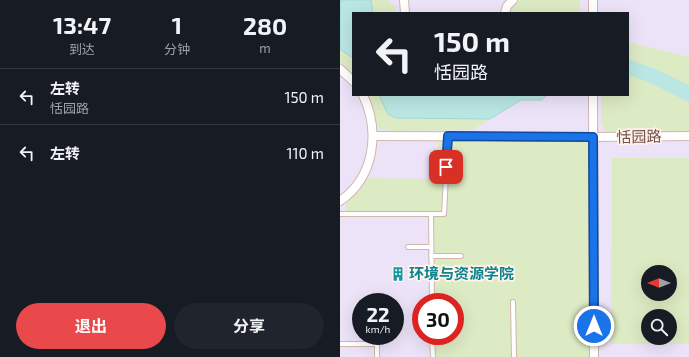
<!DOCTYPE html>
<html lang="zh">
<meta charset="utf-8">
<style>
:root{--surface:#171b24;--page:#20242c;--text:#f1f3f6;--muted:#9ea1a6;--line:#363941;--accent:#e9494a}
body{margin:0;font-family:"Exo 2","Noto Sans SC",sans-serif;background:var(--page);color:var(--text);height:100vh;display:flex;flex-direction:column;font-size:15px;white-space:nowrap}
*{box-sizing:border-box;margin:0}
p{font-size:13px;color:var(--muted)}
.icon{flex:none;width:22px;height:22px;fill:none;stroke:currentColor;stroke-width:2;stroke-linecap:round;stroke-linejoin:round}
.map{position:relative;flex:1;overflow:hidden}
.sheet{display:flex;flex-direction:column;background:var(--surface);width:340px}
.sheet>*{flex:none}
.banner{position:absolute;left:12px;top:12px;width:277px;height:84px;border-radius:0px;box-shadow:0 4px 16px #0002;background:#171b24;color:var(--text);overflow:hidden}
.needle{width:26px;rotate:270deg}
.buttons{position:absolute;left:301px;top:265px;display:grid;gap:8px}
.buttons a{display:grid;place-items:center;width:36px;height:36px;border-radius:50%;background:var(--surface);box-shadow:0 4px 16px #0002;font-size:20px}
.speed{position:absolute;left:12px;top:293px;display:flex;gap:8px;font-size:20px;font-weight:700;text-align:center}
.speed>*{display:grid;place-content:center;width:52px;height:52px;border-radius:50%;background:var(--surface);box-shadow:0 4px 16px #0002;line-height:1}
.speed small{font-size:10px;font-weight:400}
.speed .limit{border:6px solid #d22;background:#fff;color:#111}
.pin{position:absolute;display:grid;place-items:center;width:34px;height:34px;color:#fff;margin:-17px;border-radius:8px;box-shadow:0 2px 6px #0006}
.me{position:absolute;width:44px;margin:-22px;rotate:0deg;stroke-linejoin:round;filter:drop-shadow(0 0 3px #0008)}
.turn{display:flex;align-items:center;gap:14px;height:84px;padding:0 16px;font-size:18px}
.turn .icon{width:52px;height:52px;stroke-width:2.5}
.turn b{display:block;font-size:28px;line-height:34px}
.eta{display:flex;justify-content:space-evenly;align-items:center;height:68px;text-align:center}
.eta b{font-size:24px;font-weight:700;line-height:28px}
.button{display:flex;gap:8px;margin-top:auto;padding:8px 16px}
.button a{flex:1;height:46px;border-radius:24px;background:var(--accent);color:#fff;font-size:16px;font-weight:700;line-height:46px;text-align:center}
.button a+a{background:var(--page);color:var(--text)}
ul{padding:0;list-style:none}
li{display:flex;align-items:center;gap:12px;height:56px;padding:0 16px;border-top:1px solid var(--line)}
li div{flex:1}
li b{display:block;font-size:15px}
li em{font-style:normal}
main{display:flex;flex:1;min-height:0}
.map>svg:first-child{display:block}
</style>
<main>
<section class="sheet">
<div class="eta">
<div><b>13:47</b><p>到达</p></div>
<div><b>1</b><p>分钟</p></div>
<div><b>280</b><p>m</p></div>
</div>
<ul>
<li><svg class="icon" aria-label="left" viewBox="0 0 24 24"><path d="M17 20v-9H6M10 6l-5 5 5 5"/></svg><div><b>左转</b><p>恬园路</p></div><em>150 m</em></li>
<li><svg class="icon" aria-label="left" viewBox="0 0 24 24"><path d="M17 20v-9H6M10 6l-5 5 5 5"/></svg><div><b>左转</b></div><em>110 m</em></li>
</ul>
<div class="button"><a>退出</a><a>分享</a></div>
</section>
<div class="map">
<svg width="349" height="357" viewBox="0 0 349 357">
<rect width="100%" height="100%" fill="#fdefe6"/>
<path fill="#ece3f9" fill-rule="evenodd" d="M 0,0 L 349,0 L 349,357 L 0,357 ZM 13,13 L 288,13 L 288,95 L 13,95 ZM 308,272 L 330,272 L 330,294 L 308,294 ZM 21,302 L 55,302 L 55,336 L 21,336 ZM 81,302 L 115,302 L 115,336 L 81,336 ZM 308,316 L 330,316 L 330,338 L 308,338 Z"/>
<g fill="#ddebc4" fill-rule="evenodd">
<polygon points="31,0 49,0 49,3 56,6 56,13 33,13"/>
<polygon points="179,0 240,0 240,13 167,13 171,4"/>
<polygon points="288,42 349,57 349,132 266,132 261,123 261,95 288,95"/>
<polygon points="0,49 13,58 13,75 0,64"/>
<polygon points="27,95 39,95 48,114 56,118 150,119 133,130 52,131 39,129 37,125 33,108"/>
<polygon points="108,136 253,137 254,357 93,357 92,336 115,336 115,302 92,302 91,214 104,214"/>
<polygon points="98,142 105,143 101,211 6,211 6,204 21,189 27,178 90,179 91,152 98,151"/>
<path d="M 272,158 L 349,158 L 349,344 L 271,344 ZM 308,272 L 330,272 L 330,294 L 308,294 ZM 308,316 L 330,316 L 330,338 L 308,338 Z"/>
</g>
<g fill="#bae7e3" stroke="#a0d9d5">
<polygon points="0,0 31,0 33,13 13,13 13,58 0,49"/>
<polygon points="39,95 207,95 202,100 181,100 150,119 56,118 48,114"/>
</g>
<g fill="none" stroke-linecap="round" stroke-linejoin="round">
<polyline stroke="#bae7e3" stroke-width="15" points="288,67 311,75 349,94"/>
<defs>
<g id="lane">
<polyline points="0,214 91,214 92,302"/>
<polyline points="91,214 104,214 108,136"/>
<polyline points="68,247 91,247"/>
<polyline points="91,256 121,256"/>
<polyline points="173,302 174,357"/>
<polyline points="92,336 93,357"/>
<polyline points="0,344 37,344 37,357"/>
</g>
<g id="street">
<polyline points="64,0 65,13"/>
<polyline points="253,0 253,13"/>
<polyline points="165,13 167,6 173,0"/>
<polyline points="0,69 13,81"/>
<polyline points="253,95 254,357"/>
<polyline points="33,136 253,137 349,136"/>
<path d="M 0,201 C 35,177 40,131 23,95"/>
</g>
</defs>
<use href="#lane" stroke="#d1b6ae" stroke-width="6"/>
<use href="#street" stroke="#d1b6ae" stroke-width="10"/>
<use href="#lane" stroke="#fff" stroke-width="4"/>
<use href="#street" stroke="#fff" stroke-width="8"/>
</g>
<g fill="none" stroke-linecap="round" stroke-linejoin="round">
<defs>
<polyline id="route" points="106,167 108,136 253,137 254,326"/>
</defs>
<use href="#route" stroke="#114b97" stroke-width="10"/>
<use href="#route" stroke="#1a73e8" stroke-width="7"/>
</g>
<defs>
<symbol id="building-bare" viewBox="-9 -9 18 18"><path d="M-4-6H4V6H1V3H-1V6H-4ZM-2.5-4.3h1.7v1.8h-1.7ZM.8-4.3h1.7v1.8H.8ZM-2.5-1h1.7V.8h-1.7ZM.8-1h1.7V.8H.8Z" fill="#0f9aa8" stroke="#fff4ed" stroke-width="2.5" paint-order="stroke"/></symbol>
</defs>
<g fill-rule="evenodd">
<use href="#building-bare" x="48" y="264" width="20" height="20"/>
</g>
<g text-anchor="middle" stroke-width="3.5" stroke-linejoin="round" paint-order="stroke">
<g font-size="15" fill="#774f4a" stroke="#fff4ed">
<text transform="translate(299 137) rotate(-1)" y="5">恬园路</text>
</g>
<g font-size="15" font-weight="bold" fill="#0d838f" stroke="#fff4ed" text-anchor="start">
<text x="69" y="279">环境与资源学院</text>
</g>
</g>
</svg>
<div class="buttons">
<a><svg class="needle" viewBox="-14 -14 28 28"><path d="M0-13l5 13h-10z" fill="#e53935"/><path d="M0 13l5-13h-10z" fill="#9ea1a6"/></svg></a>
<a><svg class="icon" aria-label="search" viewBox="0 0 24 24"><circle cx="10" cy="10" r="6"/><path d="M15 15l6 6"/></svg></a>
</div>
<div class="speed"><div>22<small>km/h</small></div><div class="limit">30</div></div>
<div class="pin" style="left:106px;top:167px;background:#d93025"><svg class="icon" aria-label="arrive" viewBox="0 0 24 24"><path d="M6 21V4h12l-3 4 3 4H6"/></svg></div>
<svg class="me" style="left:254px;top:326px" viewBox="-20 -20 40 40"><circle r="17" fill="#1a73e8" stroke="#fff" stroke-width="3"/><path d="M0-11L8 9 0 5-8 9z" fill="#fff"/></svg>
<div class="banner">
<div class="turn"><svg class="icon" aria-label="left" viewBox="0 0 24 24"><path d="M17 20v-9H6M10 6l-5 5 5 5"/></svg><div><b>150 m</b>恬园路</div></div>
</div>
</div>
</main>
